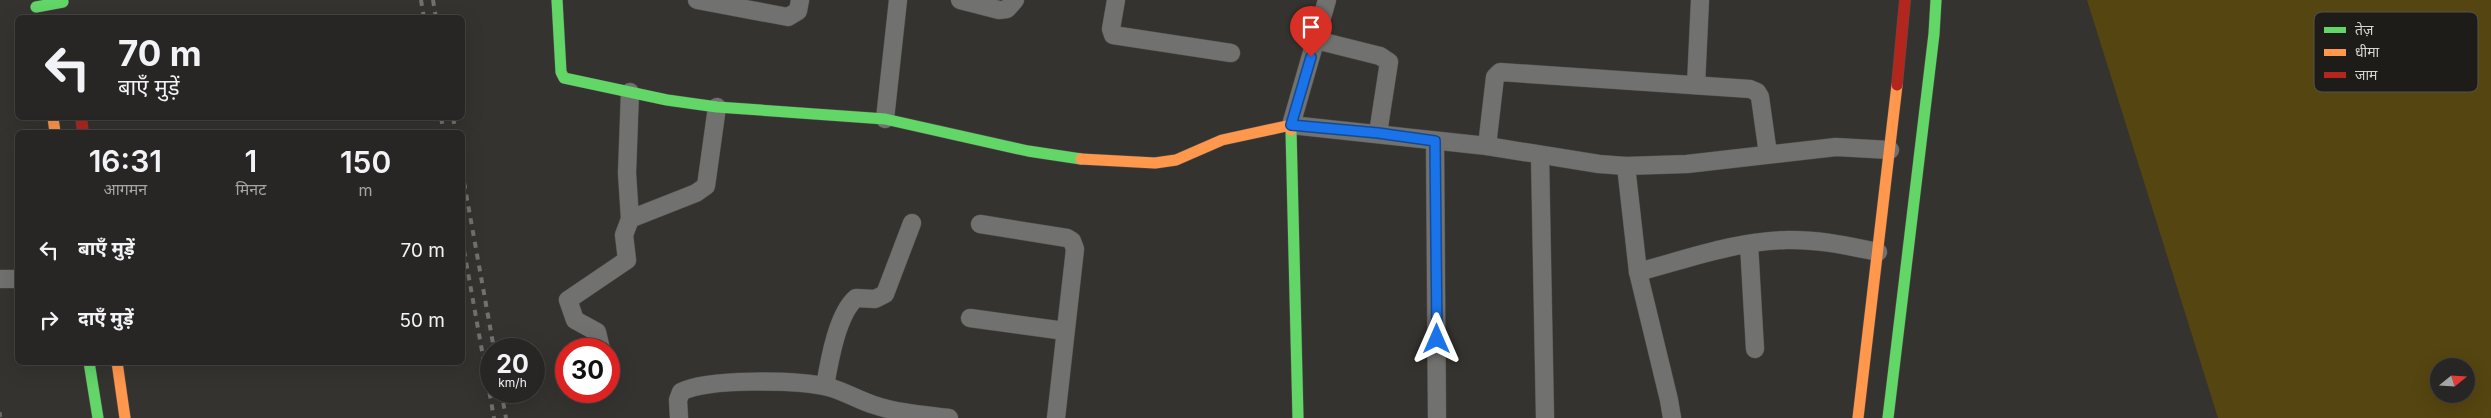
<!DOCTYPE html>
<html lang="hi">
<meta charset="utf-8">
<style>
:root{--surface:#282624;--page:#343231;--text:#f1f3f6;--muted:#a5a5a6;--line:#444341}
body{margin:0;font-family:Inter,"Noto Sans Devanagari",sans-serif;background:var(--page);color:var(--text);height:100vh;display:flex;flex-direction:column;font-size:19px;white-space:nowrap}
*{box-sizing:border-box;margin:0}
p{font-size:16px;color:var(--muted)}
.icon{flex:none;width:28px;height:28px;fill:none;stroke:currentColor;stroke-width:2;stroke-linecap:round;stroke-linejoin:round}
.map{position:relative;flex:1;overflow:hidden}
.details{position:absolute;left:15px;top:130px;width:450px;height:235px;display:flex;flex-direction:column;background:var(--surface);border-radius:8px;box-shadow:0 5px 20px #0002,0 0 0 1px var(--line)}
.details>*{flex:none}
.banner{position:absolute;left:15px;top:15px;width:450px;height:105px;border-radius:8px;box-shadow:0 5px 20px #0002,0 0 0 1px var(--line);background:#282624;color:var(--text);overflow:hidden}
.needle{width:32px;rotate:72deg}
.buttons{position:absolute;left:2430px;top:358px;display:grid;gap:10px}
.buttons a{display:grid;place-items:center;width:45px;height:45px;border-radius:50%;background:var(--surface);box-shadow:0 5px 20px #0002,0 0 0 1px var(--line);font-size:25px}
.speed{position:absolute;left:480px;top:338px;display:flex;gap:10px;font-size:25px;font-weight:700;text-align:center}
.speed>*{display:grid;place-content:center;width:65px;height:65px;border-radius:50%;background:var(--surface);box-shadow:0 5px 20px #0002,0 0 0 1px var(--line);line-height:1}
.speed small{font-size:12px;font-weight:400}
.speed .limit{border:8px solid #d22;background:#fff;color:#111}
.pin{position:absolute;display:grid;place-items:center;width:42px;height:42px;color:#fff;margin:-51px -21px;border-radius:50% 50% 50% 0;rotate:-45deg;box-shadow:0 0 5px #0007}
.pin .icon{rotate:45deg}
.me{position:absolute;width:55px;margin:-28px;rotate:0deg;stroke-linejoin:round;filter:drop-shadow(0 0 4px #0008)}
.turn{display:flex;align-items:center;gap:18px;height:105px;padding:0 20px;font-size:22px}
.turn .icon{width:65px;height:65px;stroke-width:2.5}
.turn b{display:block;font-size:35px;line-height:42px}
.eta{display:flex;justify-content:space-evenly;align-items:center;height:85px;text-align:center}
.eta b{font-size:30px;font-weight:600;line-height:35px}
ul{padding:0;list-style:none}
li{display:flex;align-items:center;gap:15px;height:70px;padding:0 20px}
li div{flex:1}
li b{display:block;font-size:19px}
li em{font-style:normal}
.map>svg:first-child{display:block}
</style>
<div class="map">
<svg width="2491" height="418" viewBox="0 0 2491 418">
<rect width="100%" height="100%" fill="#353330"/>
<path fill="#554510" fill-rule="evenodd" d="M 2087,0 L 2491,0 L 2491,418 L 2218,418 ZM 2439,366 L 2466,366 L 2466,394 L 2439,394 Z"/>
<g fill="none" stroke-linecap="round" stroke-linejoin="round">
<defs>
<g id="street">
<polyline points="697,0 788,17 798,11 800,0"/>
<polyline points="960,0 999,10 1007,9 1015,0"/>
<polyline points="1116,0 1111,29 1113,35 1231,53"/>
<polyline points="1327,0 1291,125 1487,146 1599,164 1626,166 1687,164 1836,147 1890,150"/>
<polyline points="1316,40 1380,56 1389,62 1378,133"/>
<polyline points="1696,85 1700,0"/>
<polyline points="630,92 627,173 630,219"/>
<polyline points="885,119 898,0"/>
<polyline points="1435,141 1437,418"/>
<polyline points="1487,146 1495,77 1500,72 1750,89 1757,92 1760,97 1768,154"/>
<polyline points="1540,155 1545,418"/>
<polyline points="1626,166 1638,272 1669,400 1672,418"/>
<polyline points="980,224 1067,238 1072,241 1075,249 1056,418"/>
<polyline points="1749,244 1755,349"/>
<path d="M 1638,272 C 1687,259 1736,241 1787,240 C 1818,239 1848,246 1878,252"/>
<polyline points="0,279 18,279"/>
<polyline points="970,318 1065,331"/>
<polyline points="601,349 597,332 575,320 568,300 627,260 624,235 630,219 696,193 706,186 717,107"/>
<path d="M 825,386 C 829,363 837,314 856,298 L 875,299 L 885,294 L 912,223"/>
<path d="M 679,418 L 678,400 L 681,392 C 707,378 798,380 828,387 C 844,391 858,400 874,405 C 898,413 924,415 949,418"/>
</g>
<g id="fast">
<polyline points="557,0 561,72 564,78 667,100 717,107 885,119 1028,151 1081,159"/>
<polyline points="36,7 63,2"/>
<polyline points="1291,130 1298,418"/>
<polyline points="89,362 98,418"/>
<polyline points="1888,418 1934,34 1936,0"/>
</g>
<g id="slow">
<polyline points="53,118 55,132"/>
<polyline points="1081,159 1155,163 1176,160 1222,140 1291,125 1291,130"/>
<polyline points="117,362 125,418"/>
<polyline points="1858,418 1897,85"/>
</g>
<g id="jam">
<polyline points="1897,85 1905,0"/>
<polyline points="81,118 83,132"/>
</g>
</defs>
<use href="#street" stroke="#51504d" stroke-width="19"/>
<use href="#fast" stroke="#51504d" stroke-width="12"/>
<use href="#slow" stroke="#51504d" stroke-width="12"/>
<use href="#jam" stroke="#51504d" stroke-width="12"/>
<polyline stroke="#6b6967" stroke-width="3" stroke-dasharray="5 2.5" stroke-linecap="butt" points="0,412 1,418"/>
<use href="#street" stroke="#71716f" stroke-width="18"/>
<use href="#fast" stroke="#63d668" stroke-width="11"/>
<use href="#slow" stroke="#ff974d" stroke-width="11"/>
<use href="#jam" stroke="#b3261e" stroke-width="11"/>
<g stroke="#72716f" stroke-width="4" stroke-dasharray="6 6" stroke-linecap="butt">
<polyline points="421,0 424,18"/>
<polyline points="433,0 436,18"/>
<polyline points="441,118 444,132"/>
<polyline points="453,118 456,132"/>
<polyline points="462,171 494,349"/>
<polyline points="462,239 494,418"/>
<polyline points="501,391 506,418"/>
</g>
</g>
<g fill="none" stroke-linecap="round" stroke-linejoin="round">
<defs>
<polyline id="route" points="1311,57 1291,125 1378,133 1435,141 1437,339"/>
</defs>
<use href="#route" stroke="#114b97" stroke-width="12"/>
<use href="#route" stroke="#1a73e8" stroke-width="9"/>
</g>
<rect x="2314" y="12" width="164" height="80" rx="8" fill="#1d1c19" stroke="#555450" stroke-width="1"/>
<rect x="2324" y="27" width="22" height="6" fill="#63d668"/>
<rect x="2324" y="49" width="22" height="7" fill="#ff974d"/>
<rect x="2324" y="72" width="22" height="6" fill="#b3261e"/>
<g font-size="14" fill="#d7d6d2">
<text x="2355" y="35">तेज़</text>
<text x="2355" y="57">धीमा</text>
<text x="2355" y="80">जाम</text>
</g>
</svg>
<div class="buttons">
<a><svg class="needle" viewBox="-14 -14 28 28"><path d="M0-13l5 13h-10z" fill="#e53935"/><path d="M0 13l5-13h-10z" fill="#a5a5a6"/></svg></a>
</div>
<div class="speed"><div>20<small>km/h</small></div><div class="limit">30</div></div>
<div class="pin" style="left:1311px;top:57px;background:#d93025"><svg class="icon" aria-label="arrive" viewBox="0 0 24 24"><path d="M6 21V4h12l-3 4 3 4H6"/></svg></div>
<svg class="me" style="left:1437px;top:339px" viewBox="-20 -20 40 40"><path d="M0-17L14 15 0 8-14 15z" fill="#1a73e8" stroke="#fff" stroke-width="4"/></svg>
<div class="banner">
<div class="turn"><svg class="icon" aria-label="left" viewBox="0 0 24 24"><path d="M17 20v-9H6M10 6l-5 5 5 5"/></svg><div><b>70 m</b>बाएँ मुड़ें</div></div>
</div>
<section class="details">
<div class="eta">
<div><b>16:31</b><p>आगमन</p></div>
<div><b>1</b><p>मिनट</p></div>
<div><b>150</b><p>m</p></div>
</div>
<ul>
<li><svg class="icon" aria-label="left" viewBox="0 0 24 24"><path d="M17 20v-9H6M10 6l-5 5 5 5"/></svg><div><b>बाएँ मुड़ें</b></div><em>70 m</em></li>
<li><svg class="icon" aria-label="right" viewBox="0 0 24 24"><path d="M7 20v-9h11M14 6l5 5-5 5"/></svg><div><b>दाएँ मुड़ें</b></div><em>50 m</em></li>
</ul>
</section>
</div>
